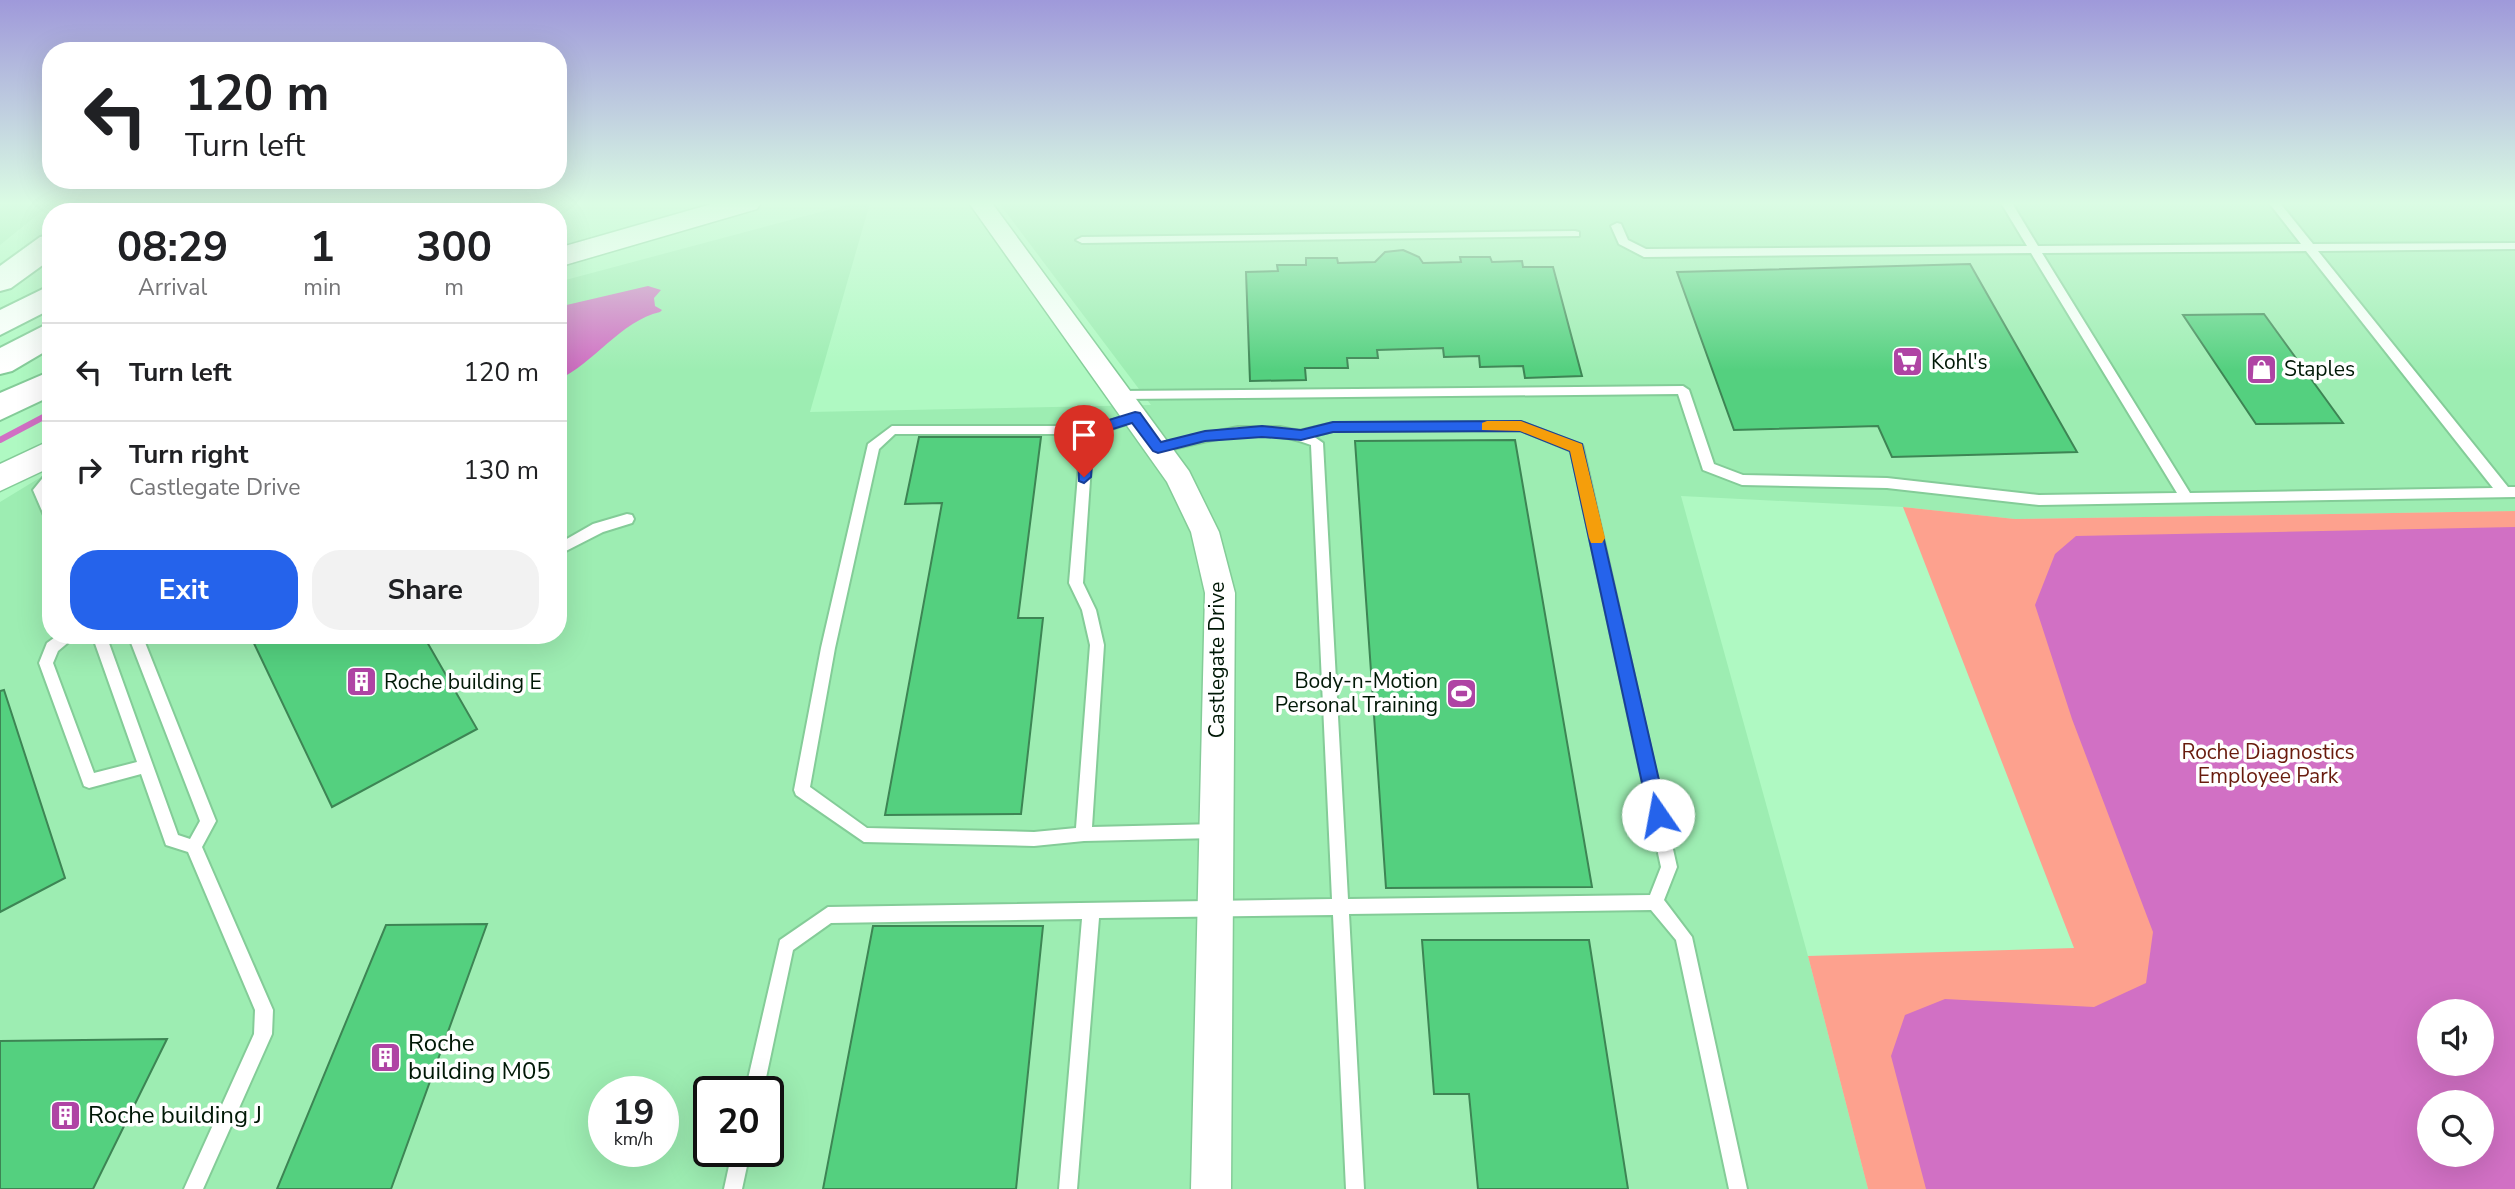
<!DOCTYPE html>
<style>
:root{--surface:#fff;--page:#f2f2f2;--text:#202124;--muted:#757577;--line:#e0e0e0;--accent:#2563eb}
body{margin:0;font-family:"Nunito Sans",sans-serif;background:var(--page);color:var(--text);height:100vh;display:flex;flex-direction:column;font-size:26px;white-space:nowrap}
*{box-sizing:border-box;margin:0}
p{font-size:23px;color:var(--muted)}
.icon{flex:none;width:38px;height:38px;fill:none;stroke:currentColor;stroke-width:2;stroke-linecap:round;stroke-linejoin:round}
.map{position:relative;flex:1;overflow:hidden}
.drawer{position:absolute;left:42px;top:203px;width:525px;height:441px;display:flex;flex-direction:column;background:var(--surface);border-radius:28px;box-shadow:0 7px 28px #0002}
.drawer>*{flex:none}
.banner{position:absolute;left:42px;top:42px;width:525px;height:147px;border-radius:28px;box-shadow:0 7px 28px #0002;background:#fff;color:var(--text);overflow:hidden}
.fabs{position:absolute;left:2417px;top:999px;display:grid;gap:14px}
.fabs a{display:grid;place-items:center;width:77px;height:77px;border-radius:50%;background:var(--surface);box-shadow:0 7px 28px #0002;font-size:35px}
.speed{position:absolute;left:588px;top:1076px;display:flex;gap:14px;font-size:35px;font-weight:700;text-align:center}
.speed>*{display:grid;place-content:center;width:91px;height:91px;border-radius:50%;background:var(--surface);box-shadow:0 7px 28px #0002;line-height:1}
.speed small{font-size:18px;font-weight:400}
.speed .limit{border:4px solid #111;border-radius:10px;background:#fff;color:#111}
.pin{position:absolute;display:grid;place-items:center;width:60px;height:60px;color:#fff;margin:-72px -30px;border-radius:50% 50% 50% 0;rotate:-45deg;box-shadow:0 0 7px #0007}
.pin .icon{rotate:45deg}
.me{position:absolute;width:77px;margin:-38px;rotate:348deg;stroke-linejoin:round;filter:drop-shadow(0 0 5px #0008)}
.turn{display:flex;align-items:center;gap:24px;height:147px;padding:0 28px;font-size:32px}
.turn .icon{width:91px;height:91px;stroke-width:2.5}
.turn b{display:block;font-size:49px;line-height:60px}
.eta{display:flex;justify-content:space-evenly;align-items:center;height:119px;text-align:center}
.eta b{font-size:42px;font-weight:700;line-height:49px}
.cta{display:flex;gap:14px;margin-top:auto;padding:14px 28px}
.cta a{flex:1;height:80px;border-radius:28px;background:var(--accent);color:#fff;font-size:28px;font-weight:700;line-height:80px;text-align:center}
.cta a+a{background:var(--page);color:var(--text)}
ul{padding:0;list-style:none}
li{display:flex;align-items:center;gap:21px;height:98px;padding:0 28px;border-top:2px solid var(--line)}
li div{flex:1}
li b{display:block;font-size:26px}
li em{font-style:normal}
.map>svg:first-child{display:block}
</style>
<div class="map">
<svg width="2515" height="1189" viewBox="0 0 2515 1189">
<rect width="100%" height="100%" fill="#aff9c2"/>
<g fill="#9dedb2" fill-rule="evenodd">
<polygon points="0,203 52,203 0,245"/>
<path d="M 854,203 L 870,203 L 810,412 L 1151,405 L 999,203 L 2515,203 L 2515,511 L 2015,519 L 1903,507 L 1681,496 L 1808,956 L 1868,1189 L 0,1189 L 0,502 L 51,471 L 51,635 L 558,635 L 558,282 ZM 604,1092 L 663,1092 L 663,1152 L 604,1152 ZM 709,1092 L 768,1092 L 768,1152 L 709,1152 Z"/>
</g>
<path fill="#fda18e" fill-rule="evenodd" d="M 1903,507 L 2015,519 L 2515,511 L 2515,1189 L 1868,1189 L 1808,956 L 2074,948 ZM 2429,1012 L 2482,1012 L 2482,1064 L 2429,1064 ZM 2429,1102 L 2482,1102 L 2482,1155 L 2429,1155 Z"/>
<g fill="#d170c4" fill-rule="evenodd">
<path d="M 648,286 L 661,290 L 654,298 L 655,306 L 662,310 L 660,312 C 621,321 594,363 558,380 L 558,307 Z"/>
<path d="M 2515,527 L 2515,1189 L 1926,1189 L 1891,1056 L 1905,1015 L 1945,999 L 2094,1007 L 2146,983 L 2153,932 L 2072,719 L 2035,605 L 2055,554 L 2076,536 ZM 2429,1012 L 2482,1012 L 2482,1064 L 2429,1064 ZM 2429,1102 L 2482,1102 L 2482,1155 L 2429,1155 Z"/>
</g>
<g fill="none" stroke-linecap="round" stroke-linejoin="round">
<g stroke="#d170c4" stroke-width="6">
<polyline points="313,212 324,204"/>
<polyline points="0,440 51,413"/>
</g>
</g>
<g fill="#54d07f" stroke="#3d8554" stroke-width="2">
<polygon points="1403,250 1419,257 1423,263 1461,262 1460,257 1490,257 1492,262 1522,261 1523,267 1553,267 1582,376 1525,378 1523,366 1480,367 1479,356 1444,357 1443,348 1377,350 1378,358 1347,358 1348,368 1305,368 1306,380 1250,381 1246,272 1278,271 1277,265 1306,265 1306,258 1337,258 1338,263 1375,262 1385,252"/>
<polygon points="1970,264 2077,452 1892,457 1878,426 1734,430 1677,272"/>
<polygon points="2264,314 2343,423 2256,424 2183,315"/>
<polygon points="919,437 1041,437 1018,618 1043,618 1021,814 885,815 942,503 905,504"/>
<polygon points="1515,440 1592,887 1386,888 1355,441"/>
<polygon points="250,635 423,635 477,729 332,807"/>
<polygon points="4,690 65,878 0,912 0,691"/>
<polygon points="487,924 391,1189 277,1189 386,925"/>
<polygon points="873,926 1043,926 1016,1189 823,1189"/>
<polygon points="1422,940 1589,940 1628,1189 1478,1189 1469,1094 1434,1094"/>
<polygon points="167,1039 93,1189 0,1189 0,1041"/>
</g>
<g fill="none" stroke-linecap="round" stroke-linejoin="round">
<defs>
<g id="service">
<path d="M 2001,203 L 2012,203 L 2038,246 L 2301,244 L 2269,203 L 2280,203 L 2313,244 L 2515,243 L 2515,249 L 2318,251 L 2508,487 L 2515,487 L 2515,497 L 2039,505 L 1887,488 L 1742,485 L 1703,470 L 1678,394 L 1119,399 L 1113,395 L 1119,391 L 1683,386 L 1689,390 L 1714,464 L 1743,475 L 1887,478 L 2039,495 L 2177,493 L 2031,253 L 1644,257 L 1619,244 L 1611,226 L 1617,223 L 1621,224 L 1628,240 L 1646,249 L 2027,246 ZM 2306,251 L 2493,488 L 2190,493 L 2042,253 Z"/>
<polygon points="1575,231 1579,232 1579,236 1082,243 1076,240 1082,237"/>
<path d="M 1135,413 L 1141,417 L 1139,420 L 1099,433 L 1092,451 L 1083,583 L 1096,610 L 1104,645 L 1092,827 L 1216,824 L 1222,826 L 1224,831 L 1222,836 L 1216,838 L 1084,841 L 1034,846 L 864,842 L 796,795 L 794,790 L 821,648 L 868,444 L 892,426 L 1094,426 ZM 895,434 L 1086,434 L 1080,451 L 1069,583 L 1082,610 L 1090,645 L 1076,828 L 1034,832 L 867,828 L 810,787 L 835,648 L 879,449 Z"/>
<path d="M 1521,422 L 1582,445 L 1583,448 L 1677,867 L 1664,900 L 1692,937 L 1747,1189 L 1729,1189 L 1676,940 L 1651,910 L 1349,914 L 1364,1189 L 1346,1189 L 1333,915 L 1099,918 L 1077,1189 L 1059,1189 L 1082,919 L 831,923 L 793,950 L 763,1092 L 745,1092 L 780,940 L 828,907 L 1332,899 L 1311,445 C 1261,425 1208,440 1158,453 L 1152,448 L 1153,445 L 1238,427 L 1280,427 L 1299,431 L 1333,423 ZM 1520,430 L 1571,451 L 1661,867 L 1650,895 L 1348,899 L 1323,443 L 1313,436 L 1333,431 Z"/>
<polygon points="51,472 51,486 47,491 51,500 51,521 46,520 33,490 46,474"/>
<polygon points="627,514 632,515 634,519 632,523 603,532 558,555 558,544 593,524"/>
<polygon points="58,635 77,635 58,651 53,663 94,773 137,762 92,635 106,635 178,835 190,839 200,821 128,635 142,635 216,821 202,847 273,1010 272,1034 203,1189 184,1189 254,1034 255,1010 188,852 166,845 141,774 89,788 84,786 39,663 47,643"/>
<polygon points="732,1152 750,1152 742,1189 724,1189"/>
</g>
<polygon id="minor" points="969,203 992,203 1189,471 1219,532 1235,593 1231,1189 1191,1189 1205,593 1191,532 1167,482"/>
<g id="tertiary">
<polygon points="715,203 761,203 757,209 558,267 558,248"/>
<polygon points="51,440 51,467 0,491 0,464"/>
</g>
<g id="motorway">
<polygon points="83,203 116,203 109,212 76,212"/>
<polygon points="187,203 223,203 215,212 179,212"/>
<polygon points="246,203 282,203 274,212 238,212"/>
<polygon points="460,203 504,203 493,212 450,212"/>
<polygon points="51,235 51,259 11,288 0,291 0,266 40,237"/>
<polygon points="51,285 51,309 0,335 0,310"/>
<polygon points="51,322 51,348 12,371 0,374 0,348"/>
<polygon points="51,371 51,396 0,420 0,393"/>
</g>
</defs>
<use href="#service" stroke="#84cc98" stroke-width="4"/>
<use href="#minor" stroke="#84cc98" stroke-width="3"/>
<use href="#tertiary" stroke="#84cc98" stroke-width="3"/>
<use href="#motorway" stroke="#84cc98" stroke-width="4"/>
<use href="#service" fill="#fff" fill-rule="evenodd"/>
<use href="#minor" fill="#fff" fill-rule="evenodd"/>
<use href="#tertiary" fill="#fff" fill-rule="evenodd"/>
<use href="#motorway" fill="#fff" fill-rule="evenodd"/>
</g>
<linearGradient id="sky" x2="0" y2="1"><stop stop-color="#9f99da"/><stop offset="0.55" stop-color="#dbfce4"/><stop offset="1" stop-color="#dbfce4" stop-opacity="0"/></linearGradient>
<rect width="2515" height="370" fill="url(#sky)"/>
<polygon fill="#2563eb" stroke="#184099" stroke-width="2" points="1135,412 1140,413 1161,442 1205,431 1262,426 1301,430 1333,422 1521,421 1582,444 1667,815 1664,820 1658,822 1649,815 1570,451 1520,431 1333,432 1301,440 1262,437 1205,441 1158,453 1153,451 1132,423 1100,433 1093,451 1091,477 1084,483 1079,481 1078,451 1089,426"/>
<polygon fill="#f59e0b" points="1487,421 1521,421 1582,444 1605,538 1602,543 1591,543 1589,538 1570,451 1520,431 1482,430 1482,423"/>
<defs>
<symbol id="supermarket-square" viewBox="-11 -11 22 22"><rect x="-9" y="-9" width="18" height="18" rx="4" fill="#af44a4" stroke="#fff"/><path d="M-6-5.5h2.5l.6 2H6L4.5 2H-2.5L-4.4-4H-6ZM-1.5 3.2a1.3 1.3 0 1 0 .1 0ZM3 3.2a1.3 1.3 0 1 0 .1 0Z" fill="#fff"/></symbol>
<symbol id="shop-square" viewBox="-11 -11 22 22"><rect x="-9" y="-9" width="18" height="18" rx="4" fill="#af44a4" stroke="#fff"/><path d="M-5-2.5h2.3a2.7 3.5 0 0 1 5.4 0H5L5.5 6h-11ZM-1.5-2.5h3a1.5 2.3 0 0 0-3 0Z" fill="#fff"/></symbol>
<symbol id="building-square" viewBox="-11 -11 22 22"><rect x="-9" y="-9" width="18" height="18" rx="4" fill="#af44a4" stroke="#fff"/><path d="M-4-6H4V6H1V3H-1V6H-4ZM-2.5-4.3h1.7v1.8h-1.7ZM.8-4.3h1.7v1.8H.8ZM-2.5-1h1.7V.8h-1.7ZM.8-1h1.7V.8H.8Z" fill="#fff"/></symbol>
<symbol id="stadium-square" viewBox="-11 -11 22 22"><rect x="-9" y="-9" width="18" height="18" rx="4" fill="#af44a4" stroke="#fff"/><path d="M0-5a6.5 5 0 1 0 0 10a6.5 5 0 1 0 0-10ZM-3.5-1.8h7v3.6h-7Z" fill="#fff"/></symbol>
</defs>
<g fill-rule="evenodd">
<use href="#supermarket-square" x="1890" y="344" width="35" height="35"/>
<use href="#shop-square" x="2244" y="352" width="35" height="35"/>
<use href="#building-square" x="344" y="664" width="35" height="35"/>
<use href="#stadium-square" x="1444" y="676" width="35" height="35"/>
<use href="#building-square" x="368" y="1040" width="35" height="35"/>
<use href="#building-square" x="48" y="1098" width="35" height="35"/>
</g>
<g text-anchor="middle" stroke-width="7" stroke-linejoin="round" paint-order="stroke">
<g font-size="21" fill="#001806" stroke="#fff" text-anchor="start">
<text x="1931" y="369">Kohl's</text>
<text x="2284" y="376">Staples</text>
<text x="1438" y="688" text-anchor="end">Body-n-Motion<tspan x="1438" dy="24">Personal Training</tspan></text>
<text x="384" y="689">Roche building E</text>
</g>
<g font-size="21" fill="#001806" stroke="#fff">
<text transform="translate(1217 660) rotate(-90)" y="7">Castlegate Drive</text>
</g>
<g font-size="21" fill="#691b0d" stroke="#fff">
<text x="2268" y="759">Roche Diagnostics<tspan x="2268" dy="24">Employee Park</tspan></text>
</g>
<g font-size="24" fill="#001806" stroke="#fff" text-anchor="start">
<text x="408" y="1051">Roche<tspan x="408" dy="28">building M05</tspan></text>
<text x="88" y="1123">Roche building J</text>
</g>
</g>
</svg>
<div class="fabs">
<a><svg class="icon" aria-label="sound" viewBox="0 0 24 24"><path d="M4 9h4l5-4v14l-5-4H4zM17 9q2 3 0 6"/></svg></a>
<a><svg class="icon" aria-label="search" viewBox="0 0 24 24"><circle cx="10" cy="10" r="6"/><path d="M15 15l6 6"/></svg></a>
</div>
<div class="speed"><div>19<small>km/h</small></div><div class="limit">20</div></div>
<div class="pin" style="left:1084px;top:477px;background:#d93025"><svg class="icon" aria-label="arrive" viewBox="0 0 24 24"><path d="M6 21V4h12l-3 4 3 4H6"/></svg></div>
<svg class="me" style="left:1658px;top:815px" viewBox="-20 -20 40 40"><circle r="19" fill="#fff"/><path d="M0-13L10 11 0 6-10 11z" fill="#2563eb"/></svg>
<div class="banner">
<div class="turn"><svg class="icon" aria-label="left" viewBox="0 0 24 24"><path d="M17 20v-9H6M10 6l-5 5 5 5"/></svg><div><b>120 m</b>Turn left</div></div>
</div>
<section class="drawer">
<div class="eta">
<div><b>08:29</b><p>Arrival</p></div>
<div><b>1</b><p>min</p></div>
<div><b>300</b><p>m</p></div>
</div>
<ul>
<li><svg class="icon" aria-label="left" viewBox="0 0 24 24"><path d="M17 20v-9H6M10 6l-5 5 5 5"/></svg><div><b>Turn left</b></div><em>120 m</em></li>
<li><svg class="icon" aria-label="right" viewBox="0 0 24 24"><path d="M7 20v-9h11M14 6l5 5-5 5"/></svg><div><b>Turn right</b><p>Castlegate Drive</p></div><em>130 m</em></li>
</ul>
<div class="cta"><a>Exit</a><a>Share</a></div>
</section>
</div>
